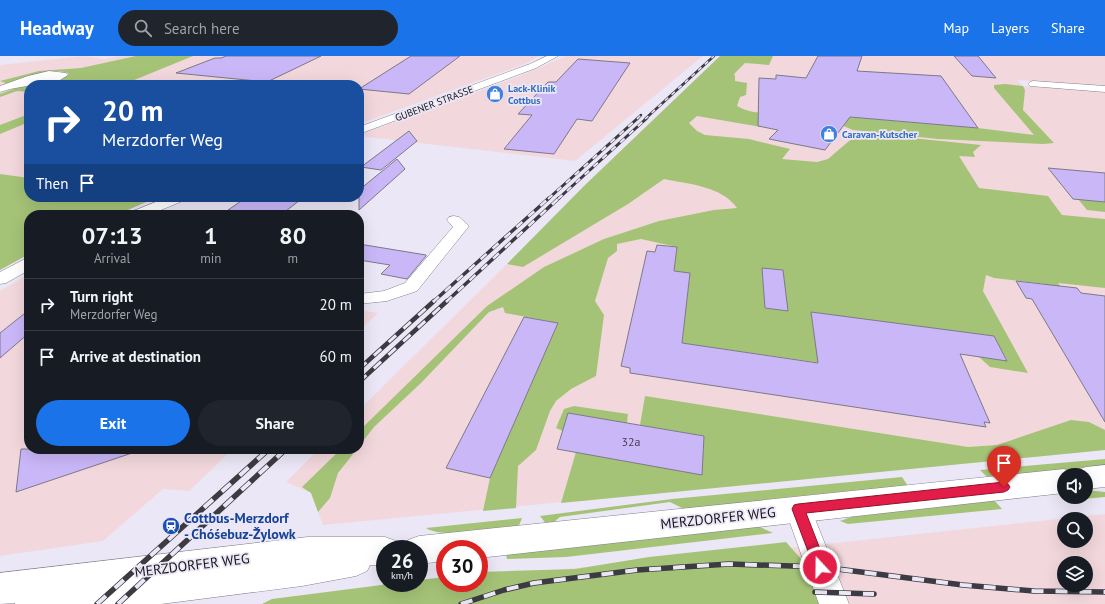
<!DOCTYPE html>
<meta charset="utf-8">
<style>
:root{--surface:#171b24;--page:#20242c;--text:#f1f3f6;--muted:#9ea1a6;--line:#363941;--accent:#1a73e8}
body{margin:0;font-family:"PT Sans",sans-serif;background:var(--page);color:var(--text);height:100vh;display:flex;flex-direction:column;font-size:15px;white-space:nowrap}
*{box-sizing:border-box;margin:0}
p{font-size:13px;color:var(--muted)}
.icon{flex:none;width:22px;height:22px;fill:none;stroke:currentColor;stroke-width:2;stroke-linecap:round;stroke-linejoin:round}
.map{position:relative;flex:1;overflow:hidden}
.sheet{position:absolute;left:24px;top:154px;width:340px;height:244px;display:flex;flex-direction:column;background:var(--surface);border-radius:16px;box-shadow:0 4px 16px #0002}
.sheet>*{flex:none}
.hud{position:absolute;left:24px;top:24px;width:340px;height:122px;border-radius:16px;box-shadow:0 4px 16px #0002;background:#1a4fa0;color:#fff;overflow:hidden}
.tools{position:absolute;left:1057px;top:412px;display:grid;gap:8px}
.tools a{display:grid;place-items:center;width:36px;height:36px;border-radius:50%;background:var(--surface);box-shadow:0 4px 16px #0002;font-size:20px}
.speed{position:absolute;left:376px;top:484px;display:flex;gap:8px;font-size:20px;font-weight:700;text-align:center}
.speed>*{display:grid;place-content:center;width:52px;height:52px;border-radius:50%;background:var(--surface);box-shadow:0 4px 16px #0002;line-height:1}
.speed small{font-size:10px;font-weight:400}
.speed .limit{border:6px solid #d22;background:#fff;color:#111}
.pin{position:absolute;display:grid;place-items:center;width:34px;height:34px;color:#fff;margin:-41px -17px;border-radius:50% 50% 50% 0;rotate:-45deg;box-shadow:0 0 4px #0007}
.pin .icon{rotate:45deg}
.me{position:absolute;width:44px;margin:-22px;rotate:339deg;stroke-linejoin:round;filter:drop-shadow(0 0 3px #0008)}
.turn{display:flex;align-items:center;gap:14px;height:84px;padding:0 12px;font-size:18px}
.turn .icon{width:52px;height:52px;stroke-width:2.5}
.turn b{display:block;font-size:28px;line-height:34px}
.then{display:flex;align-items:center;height:38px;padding:0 12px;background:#0003;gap:8px;font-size:15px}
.eta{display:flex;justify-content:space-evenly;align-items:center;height:68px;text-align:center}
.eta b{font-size:24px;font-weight:700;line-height:28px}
.primary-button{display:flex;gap:8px;margin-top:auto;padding:8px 12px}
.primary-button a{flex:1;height:46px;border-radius:24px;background:var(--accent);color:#fff;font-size:16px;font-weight:700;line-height:46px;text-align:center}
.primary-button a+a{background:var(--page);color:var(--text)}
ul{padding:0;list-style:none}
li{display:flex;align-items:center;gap:12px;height:52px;padding:0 12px;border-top:1px solid var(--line)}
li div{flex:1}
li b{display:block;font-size:15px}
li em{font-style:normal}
header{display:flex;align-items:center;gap:24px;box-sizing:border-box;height:56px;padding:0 20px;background:var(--accent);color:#fff}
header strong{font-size:19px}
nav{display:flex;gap:22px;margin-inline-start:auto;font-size:14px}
.search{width:280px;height:36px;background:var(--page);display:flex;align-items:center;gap:10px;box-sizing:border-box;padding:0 14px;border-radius:22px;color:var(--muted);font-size:15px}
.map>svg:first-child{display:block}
</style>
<header>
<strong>Headway</strong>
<div class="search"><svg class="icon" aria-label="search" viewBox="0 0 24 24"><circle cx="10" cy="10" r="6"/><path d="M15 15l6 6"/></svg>Search here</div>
<nav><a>Map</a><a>Layers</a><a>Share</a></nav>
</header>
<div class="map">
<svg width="1105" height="548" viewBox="0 0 1105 548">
<rect width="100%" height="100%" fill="#ebe7f6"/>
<g fill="#f2d8dc" fill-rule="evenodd">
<polygon points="84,0 105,3 120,0 539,0 527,7 359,68 359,29 29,29 29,141 158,141 116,159 29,159 29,198 0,214 0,9"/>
<polygon points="566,0 703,0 575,105 359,80 359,79 517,21"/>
<polygon points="720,0 1105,0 1105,30 1017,24 1023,30 1105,36 1105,394 323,469 311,437 286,426 319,393 359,393 359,354 507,208 584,130"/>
<polygon points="29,218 29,393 233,393 189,435 163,433 103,485 0,500 0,235"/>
<polygon points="359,254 378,257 359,275"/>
<path d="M 1105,458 L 1105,548 L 311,548 L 479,527 L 503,519 L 779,493 ZM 1064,463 L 1086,463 L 1086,485 L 1064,485 ZM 1064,507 L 1086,507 L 1086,529 L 1064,529 Z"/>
</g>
<g fill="#a5c377" fill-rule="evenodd">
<path d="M 136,0 L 193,0 L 122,29 L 29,29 L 29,36 L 17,35 L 0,41 L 0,38 L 24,29 L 64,21 L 69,18 C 56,9 21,25 7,29 L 2,29 L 6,27 L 0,25 L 39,15 L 81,12 Z"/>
<path d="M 720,0 L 773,0 L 769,9 L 745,7 L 734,18 L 735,20 L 735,25 L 747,27 L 746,39 L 740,41 L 737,50 C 749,57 763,58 776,55 L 978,72 L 1034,79 L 994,32 L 994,29 L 1005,28 L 1023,30 L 1025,34 L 1023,54 L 1054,87 L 1043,88 L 938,83 L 853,74 L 841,69 L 769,61 L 761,71 L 697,60 L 689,67 L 697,75 L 705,79 L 749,83 L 790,93 L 782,103 L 817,106 L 828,103 L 849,85 L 856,81 L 877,80 L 911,82 L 981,89 L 973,96 L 975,101 L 959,100 L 979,132 L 1048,140 L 1062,159 L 1105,163 L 1105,232 L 1058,227 L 1105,293 L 1045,228 L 994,222 L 986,219 L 983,235 L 1028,317 L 990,311 L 979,301 L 1007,304 L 994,280 L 811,256 L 814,279 L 912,320 L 682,287 L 690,218 L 674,215 L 677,191 L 641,183 L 617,188 L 617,195 L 608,202 L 595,245 L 604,259 L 596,320 L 571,333 L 556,345 L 550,355 L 536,394 L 518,410 L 516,452 L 483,455 L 490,422 L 558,267 L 505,257 L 503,251 L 489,256 L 421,327 L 374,371 L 359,390 L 359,375 L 487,250 L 544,211 L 604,183 L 659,165 L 714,154 L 737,152 C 722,130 688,128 664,123 L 628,148 L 523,211 L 507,208 L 584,130 ZM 762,212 L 783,214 L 787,255 L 765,252 Z"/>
<polygon points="29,58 29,66 0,78 0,69"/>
<polygon points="0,118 29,122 29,141 158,141 116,159 29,159 29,198 0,214"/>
<polygon points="1078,143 1105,146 1105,156 1087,154"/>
<polygon points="645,340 968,391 997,389 1071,364 1089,366 1105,374 1105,394 561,447 576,396 702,419 704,380 640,369"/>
<polygon points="574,350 628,358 627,367 568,357 563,375 556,372 564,353"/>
<polygon points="341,393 357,393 338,417 330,442 318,456 311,437 302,431"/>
<polygon points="1105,403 1105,410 988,422 980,414"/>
<polygon points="902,421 908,430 684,453 670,446 560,461 554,466 547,469 540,460 672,443"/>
<polygon points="1086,434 1105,436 1105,441 1083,443 1081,441 1086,441"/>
<polygon points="993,443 1002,453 848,468 840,465 854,460"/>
<path d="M 522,462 L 518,472 C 496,474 443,483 426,472 Z"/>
<polygon points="744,470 760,471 773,477 566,501 507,503 506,498"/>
<polygon points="786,486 802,504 821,548 262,548 272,543 397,527 419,527 419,524 445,521 445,527 479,527 480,516 575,513 649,501"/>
</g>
<g fill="#cab7f8" stroke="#7c7987">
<polygon points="226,0 321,0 267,26 176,17 215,2 221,2"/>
<polygon points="411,0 460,0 409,38 359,33"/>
<polygon points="818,0 862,0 857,15 941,20 978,72 850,61 825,94 769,83 778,74 758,70 759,22 776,23 776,19 806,22"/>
<polygon points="954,0 978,0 996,22 972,20"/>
<polygon points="578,3 630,7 592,65 577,63 554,98 504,93 532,59 518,58 548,26 556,26"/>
<polygon points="409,75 417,85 381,114 361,111"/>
<polygon points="397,103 405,113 359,154 359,134"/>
<polygon points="1048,112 1105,117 1105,146 1073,143"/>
<polygon points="247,141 279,141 300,144 281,159 263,159 228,154"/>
<polygon points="359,188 426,199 426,200 407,223 381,218 390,209 359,204"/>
<polygon points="657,189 677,191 674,215 690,217 682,287 818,307 811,256 994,280 1007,305 960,298 990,367 984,366 986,371 630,317 630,312 621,310 647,195 655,196"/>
<polygon points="762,212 783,214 788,255 765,252"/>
<polygon points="1016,225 1077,232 1081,237 1105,240 1105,366 1032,243 1026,242"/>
<polygon points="29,254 29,277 0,302 0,277"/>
<polygon points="524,261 558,267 490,422 446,412"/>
<polygon points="568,357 704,380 702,419 557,393"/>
<polygon points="21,393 134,393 135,396 16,436"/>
</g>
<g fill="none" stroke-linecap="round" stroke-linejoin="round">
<defs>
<g id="street">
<polygon points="547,0 558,0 536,12 359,78 359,71 530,8"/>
<polygon points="49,15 66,17 68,19 60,24 10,33 0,36 0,30 28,20"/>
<polygon points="1033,25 1105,30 1105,36 1030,30 1028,28 1030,26"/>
<polygon points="168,141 187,141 185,144 149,159 129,159 131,156"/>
<polygon points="454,160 459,161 469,170 417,235 387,245 359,248 359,238 384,235 405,227 453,171 447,164 449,161"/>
<polygon points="29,202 29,214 6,227 0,228 0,216 23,204"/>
<polygon points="798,442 807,445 811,453 849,548 819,548 785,453 789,445"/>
</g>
<g id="secondary">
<polygon points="1105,409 1105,431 1086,433 1086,419 1064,419 1064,437 479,502 479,493 445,493 445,505 419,508 419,493 404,493 408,484 419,480 1064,413 1074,417 1076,414 1086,411"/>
<polygon points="308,481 385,481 396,485 400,493 385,493 385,509 370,509 367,515 356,520 302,530 161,548 15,548 15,547 0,548 0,517"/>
</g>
</defs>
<use href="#street" stroke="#84808e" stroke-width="1"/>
<use href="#secondary" stroke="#84808e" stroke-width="1"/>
<use href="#street" fill="#fff" fill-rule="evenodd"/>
<use href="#secondary" fill="#fff" fill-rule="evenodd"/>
<defs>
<g id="rail-far4">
<polyline points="637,63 641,59"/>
<polyline points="645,63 714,0"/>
</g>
<g id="rail-far3">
<polyline points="548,143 638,62"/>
<polyline points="558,143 647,62"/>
</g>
<g id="rail-far2">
<polyline points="433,246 549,142"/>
<polyline points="446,246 559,142"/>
</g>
<g id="rail-far1">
<polyline points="359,313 434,245"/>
<polyline points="359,326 447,245"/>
</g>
<g id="rail">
<polyline points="815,536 874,538"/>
<polyline points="97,548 269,393"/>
<polyline points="118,548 286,393"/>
<polyline points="461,548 504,534 534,527 637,514 729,508 822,511 963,529 1034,535 1105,536"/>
</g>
</defs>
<use href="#rail-far4" stroke="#3d3b42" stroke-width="2.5"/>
<use href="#rail-far3" stroke="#3d3b42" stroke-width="3"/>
<use href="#rail-far2" stroke="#3d3b42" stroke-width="3.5"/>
<use href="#rail-far1" stroke="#3d3b42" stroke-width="4.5"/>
<use href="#rail" stroke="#3d3b42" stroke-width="5.5"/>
<use href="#rail-far4" stroke="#ebe7f6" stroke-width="1.5" stroke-dasharray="4.5" stroke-linecap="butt"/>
<use href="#rail-far3" stroke="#ebe7f6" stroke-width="2" stroke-dasharray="6" stroke-linecap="butt"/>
<use href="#rail-far2" stroke="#ebe7f6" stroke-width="2.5" stroke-dasharray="8" stroke-linecap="butt"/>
<use href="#rail-far1" stroke="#ebe7f6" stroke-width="3" stroke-dasharray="10" stroke-linecap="butt"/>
<use href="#rail" stroke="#ebe7f6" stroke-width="4" stroke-dasharray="12" stroke-linecap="butt"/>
</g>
<polygon fill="#e11d48" stroke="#92132f" points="1004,426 1008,428 1010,431 1008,434 1004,436 806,457 827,511 825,516 820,517 816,516 814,511 792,453 794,449 798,448"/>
<defs>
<symbol id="shop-disc" viewBox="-11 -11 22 22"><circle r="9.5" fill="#3f7fe0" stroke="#ebe7f6"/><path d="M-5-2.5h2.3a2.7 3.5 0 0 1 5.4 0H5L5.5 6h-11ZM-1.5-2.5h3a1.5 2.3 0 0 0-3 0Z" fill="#fff"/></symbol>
<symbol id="station-disc" viewBox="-11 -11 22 22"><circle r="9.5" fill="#1a4fb4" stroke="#ebe7f6"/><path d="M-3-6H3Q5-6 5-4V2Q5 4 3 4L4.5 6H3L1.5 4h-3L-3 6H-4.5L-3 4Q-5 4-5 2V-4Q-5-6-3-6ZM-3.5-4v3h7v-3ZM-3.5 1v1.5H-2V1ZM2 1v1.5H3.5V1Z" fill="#fff"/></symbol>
</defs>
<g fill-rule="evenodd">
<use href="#shop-disc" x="485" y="28" width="20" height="20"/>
<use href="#shop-disc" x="819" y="68" width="20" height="20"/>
<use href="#station-disc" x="161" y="460" width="20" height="20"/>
</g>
<g text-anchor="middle" stroke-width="3.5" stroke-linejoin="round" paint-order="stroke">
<g font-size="10" font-weight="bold" fill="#366cbe" stroke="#ebe7f6" text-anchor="start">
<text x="508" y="36">Lack-Klinik<tspan x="508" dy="12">Cottbus</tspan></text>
<text x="842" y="82">Caravan-Kutscher</text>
</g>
<g font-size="10" fill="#17151a" stroke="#ebe7f6">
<text transform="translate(434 47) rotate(-21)" y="4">GUBENER STRASSE</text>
</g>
<g font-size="12" fill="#443e52">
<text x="631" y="390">32a</text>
</g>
<g font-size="14" font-weight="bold" fill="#164399" stroke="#ebe7f6" text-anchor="start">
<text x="184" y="467">Cottbus-Merzdorf<tspan x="184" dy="16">- Chóśebuz-Žylowk</tspan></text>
</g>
<g font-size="14" fill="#17151a" stroke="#ebe7f6">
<text transform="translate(718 462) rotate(-6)" y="5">MERZDORFER WEG</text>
<text transform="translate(192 509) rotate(-7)" y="5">MERZDORFER WEG</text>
</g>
</g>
</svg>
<div class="tools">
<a><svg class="icon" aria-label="sound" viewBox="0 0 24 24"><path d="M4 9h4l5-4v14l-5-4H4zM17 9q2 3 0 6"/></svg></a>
<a><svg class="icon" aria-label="search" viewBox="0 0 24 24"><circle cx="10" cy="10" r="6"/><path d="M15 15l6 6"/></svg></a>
<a><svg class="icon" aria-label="layers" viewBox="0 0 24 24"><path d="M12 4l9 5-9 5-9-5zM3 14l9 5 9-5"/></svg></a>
</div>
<div class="speed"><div>26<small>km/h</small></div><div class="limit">30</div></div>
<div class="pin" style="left:1004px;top:431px;background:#d93025"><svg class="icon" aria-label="arrive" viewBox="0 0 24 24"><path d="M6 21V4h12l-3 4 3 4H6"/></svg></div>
<svg class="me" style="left:820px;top:511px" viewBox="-20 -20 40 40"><circle r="17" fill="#e11d48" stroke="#fff" stroke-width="3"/><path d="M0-11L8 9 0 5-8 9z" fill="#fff"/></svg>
<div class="hud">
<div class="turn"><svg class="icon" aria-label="right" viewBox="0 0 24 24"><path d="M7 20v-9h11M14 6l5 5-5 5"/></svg><div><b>20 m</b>Merzdorfer Weg</div></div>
<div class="then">Then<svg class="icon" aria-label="arrive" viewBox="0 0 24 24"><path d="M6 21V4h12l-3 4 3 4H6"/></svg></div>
</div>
<section class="sheet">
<div class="eta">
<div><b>07:13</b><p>Arrival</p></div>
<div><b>1</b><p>min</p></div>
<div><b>80</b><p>m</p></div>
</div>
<ul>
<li><svg class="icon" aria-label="right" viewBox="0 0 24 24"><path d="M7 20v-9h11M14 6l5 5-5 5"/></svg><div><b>Turn right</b><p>Merzdorfer Weg</p></div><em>20 m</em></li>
<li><svg class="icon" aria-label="arrive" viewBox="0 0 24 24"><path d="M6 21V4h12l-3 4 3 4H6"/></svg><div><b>Arrive at destination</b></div><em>60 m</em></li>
</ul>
<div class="primary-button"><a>Exit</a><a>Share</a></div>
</section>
</div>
